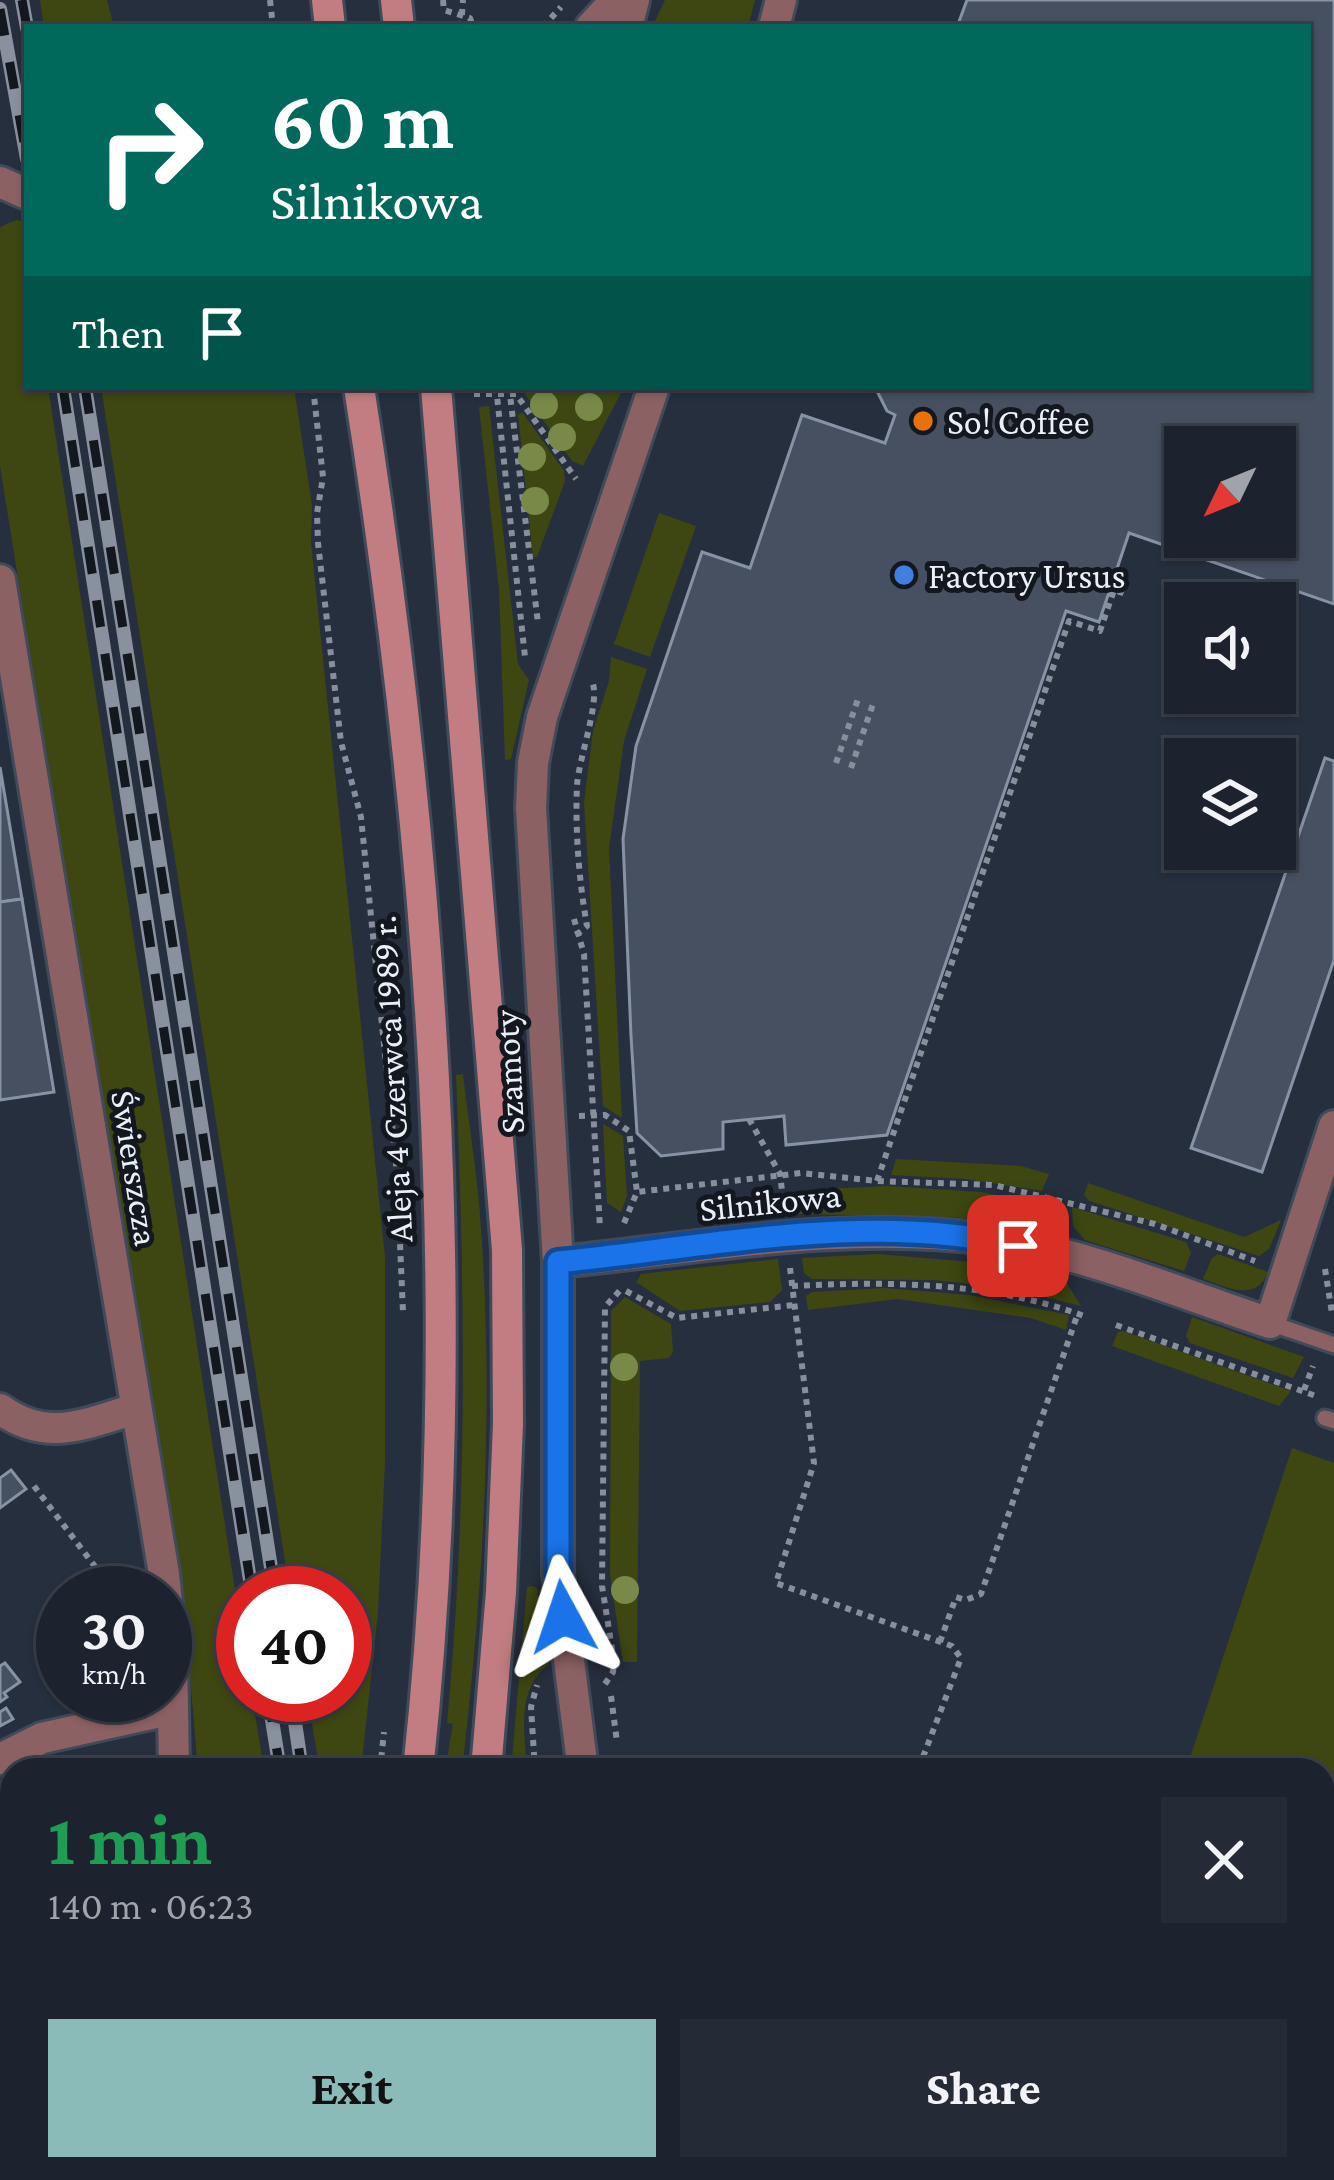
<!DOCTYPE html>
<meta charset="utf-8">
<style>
:root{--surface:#1c232e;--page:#252b36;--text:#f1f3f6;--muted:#a0a4aa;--line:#3a404a;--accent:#8bbbb9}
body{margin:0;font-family:"Crimson Pro",serif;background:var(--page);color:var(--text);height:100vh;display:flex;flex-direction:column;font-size:45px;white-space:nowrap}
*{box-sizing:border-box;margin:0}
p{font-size:39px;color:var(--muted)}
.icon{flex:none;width:66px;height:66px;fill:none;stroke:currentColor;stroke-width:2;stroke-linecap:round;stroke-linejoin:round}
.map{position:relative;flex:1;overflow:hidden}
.side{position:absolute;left:0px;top:1758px;width:1335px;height:423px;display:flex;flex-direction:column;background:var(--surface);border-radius:36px 36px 0 0;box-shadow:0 3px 9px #0004,0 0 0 3px var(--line)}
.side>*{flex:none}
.top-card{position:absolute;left:24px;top:24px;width:1287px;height:366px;border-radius:0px;box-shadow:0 3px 9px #0004,0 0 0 3px var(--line);background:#00695c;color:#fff;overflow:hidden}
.needle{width:78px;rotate:227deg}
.fabs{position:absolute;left:1164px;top:426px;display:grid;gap:24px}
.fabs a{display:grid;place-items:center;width:132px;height:132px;border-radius:0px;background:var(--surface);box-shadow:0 3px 9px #0004,0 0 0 3px var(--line);font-size:60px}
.speed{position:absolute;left:36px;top:1566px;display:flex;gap:24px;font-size:60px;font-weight:700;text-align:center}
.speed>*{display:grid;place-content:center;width:156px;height:156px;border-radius:50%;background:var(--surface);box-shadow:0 3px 9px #0004,0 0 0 3px var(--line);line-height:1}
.speed small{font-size:30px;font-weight:400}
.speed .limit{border:18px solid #d22;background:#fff;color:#111}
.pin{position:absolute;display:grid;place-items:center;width:102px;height:102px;color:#fff;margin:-51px;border-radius:24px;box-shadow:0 6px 18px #0006}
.me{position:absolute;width:132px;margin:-66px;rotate:355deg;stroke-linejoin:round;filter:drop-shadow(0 0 9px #0008)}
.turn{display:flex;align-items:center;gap:42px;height:252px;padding:0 48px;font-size:54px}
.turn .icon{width:156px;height:156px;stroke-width:2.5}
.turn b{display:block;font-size:84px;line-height:102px}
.then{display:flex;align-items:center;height:114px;padding:0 48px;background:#0003;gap:24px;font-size:45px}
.round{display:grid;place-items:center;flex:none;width:126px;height:126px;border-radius:0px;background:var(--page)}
.headline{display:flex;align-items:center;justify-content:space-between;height:204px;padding:0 48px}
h1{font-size:72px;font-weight:700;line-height:90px;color:#1e9e55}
.action{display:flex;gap:24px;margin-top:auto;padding:24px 48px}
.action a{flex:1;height:138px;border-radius:0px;background:var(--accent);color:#111;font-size:48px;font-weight:700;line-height:138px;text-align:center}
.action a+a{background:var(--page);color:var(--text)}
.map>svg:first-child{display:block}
</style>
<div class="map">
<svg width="1334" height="2180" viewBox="0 0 1334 2180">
<rect width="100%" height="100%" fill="#262f3e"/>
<g fill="#3e4712">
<polygon points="40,0 107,0 114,27 44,27"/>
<polygon points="665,0 755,0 748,27 652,27"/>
<polygon points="16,220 22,221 27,248 27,387 48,387 243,1641 243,1695 252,1695 264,1770 198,1770 185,1619 0,466 0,227"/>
<polygon points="101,387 294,387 312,505 311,543 385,1257 385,1462 378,1612 361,1770 320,1770 307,1695 345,1695 345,1593 290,1593"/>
<polygon points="520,387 624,387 583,466 572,461"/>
<polygon points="489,406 518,664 529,680 511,759 505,760 499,589 479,407"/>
<polygon points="523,413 564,471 565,481 537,557 533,557 518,414"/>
<polygon points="659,513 696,526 650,657 614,644"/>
<polygon points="611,657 647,669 624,741 609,848 622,1118 603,1106 584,802 593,731 609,681"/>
<path d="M 463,1074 C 469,1126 478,1177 481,1229 C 494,1408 483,1592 462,1770 L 445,1770 L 453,1724 L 447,1723 C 468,1502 465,1296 456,1075 Z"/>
<polygon points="603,1124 623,1136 627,1196 621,1212 607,1203"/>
<polygon points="896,1159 1021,1166 1049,1174 1042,1191 967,1179 891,1175"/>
<polygon points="1088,1183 1244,1237 1281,1220 1269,1249 1259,1256 1090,1201 1084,1195"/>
<polygon points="887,1186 981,1192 1038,1203 1030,1218 1014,1226 957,1217 798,1214 798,1201 804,1190"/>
<polygon points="1072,1207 1186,1242 1191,1253 1184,1271 1085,1240 1073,1226"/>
<polygon points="877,1254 1007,1265 1063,1277 1081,1306 1004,1287 932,1280 812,1279 804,1273 802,1258"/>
<path d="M 1218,1254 L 1268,1272 C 1256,1303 1227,1287 1203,1279 L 1212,1258 Z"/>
<polygon points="778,1259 782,1290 770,1302 680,1311 636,1282 641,1274"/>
<polygon points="885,1288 969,1295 1069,1315 1066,1330 1031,1318 898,1299 808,1310 806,1296 812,1292"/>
<polygon points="625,1297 671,1324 673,1352 669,1358 640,1361 637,1662 623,1662 610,1575 611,1311"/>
<polygon points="1192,1317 1304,1357 1293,1378 1190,1343 1186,1336"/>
<polygon points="1123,1331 1291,1391 1279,1406 1112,1346 1118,1332"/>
<polygon points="1292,1448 1334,1463 1334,2180 604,2180 602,2169 1323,2169 1323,1770 1186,1770"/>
<path d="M 533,1586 L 537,1588 L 549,1664 C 515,1690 525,1732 527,1770 L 511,1770 L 527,1587 Z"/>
<polygon points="434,2169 492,2169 494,2180 431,2180"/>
</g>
<g fill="#475061" stroke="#8892a5" stroke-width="3" fill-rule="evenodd">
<path d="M 967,0 L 1334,0 L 1334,604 L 1129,533 L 1099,622 L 1066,611 L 887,1135 L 786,1145 L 784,1116 L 723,1122 L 723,1149 L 661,1156 L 637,1133 L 631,1036 L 623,839 L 636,746 L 702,552 L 750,568 L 802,415 L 885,443 L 895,415 L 887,411 L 875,387 L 1308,387 L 1308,27 L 957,27 ZM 1185,447 L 1275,447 L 1275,537 L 1185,537 Z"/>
<polygon points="1174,638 1185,641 1185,666 1166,659"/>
<polygon points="1325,758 1334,761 1334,960 1262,1172 1191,1148"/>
<polygon points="0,767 22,899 0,902"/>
<polygon points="22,899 54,1092 0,1100 0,902"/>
<polygon points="11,1470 26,1489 0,1508 0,1478"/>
<polygon points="5,1663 20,1682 4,1693 7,1697 0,1702 0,1666"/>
<polygon points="6,1708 13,1719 0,1726 0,1712"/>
<polygon points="0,1864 12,1870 12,2122 0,2129 0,2052 8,2047 0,1995 0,1961 4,1960 0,1949"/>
<polygon points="12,2122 12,2169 121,2169 123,2180 0,2180 0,2129"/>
</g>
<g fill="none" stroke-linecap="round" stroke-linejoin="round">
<g stroke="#434c5a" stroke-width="30" stroke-dasharray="30 15" stroke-linecap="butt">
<polyline points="334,2180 337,2169"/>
<polyline points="402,2180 406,2169"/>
</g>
<defs>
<g id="service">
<polyline points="1270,1323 1334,1345"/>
<polyline points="1325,1418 1334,1421"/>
</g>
<g id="minor">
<polyline points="0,580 164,1574 172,1650 174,1770"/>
<path d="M 558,1262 C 700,1248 845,1220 988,1239 C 1084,1252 1179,1293 1270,1323 L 1334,1126"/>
<path d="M 0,1409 C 47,1443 84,1424 135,1409"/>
<polyline points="0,1759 42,1738 173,1709"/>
<polyline points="210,2169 211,2180"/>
</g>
<g id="tertiary">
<polyline points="591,27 616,0"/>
<polyline points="627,27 634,0"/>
<polyline points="774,27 781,0"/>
<polyline points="0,182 27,194"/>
<polyline points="583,1770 558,1574 558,1262 531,808 533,763 542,717 654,387"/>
<polyline points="561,2169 562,2180"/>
</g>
<g id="secondary">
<polyline points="327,0 330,27"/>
<polyline points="396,0 399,27"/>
<path d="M 359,387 C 430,839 468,1314 418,1770"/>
<polyline points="436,387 507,1250 508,1424 501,1592 486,1770"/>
</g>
</defs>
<use href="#service" stroke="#414a58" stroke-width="21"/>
<use href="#minor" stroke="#414a58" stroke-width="36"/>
<use href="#tertiary" stroke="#414a58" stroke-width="36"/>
<use href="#secondary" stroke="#414a58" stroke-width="36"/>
<g stroke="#888f9c" stroke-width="6" stroke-dasharray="6 6" stroke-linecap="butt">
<polyline points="270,0 273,27"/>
<polyline points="443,0 444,10 470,18 473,27"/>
<polyline points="461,27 463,0"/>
<polyline points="543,27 561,7"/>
<polyline points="313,387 323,477 317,513 318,543 341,742 361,817 397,1174 403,1312"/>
<polyline points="496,387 525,657"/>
<polyline points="509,387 538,623"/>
<polyline points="474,394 516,394 576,479"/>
<polyline points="836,763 858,699"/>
<polyline points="851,768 873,704"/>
<polyline points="574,919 584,954 600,1228"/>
<path d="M 576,935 L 587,926 C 579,881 575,831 577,785 C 579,758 599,705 593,684"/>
<polyline points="579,1116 605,1115 629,1131 637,1192"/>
<polyline points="749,1119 780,1174 784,1207"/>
<polyline points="877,1181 1069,621 1100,631 1114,590 1129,595"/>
<polyline points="624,1223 637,1192 801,1173 877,1181 994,1185 1155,1224 1255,1261"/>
<polyline points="790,1268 814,1463 776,1583 952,1646 961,1658 918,1770"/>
<polyline points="1325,1269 1332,1313"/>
<path d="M 792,1286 C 889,1281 992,1282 1084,1316"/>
<polyline points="626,1291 677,1318 794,1305"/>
<polyline points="1116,1325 1316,1396"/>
<polyline points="1304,1390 1313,1366"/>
<polyline points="34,1486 115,1593"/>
<polyline points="940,1642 956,1597 966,1600 981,1594 1078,1313"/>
<polyline points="605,1684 613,1672 614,1661 602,1586 605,1307 622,1288"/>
<polyline points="611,1696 617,1742"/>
<polyline points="102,1759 119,1770"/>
<polyline points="380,1770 384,1732"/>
<polyline points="535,1770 531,1707 537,1685"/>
<polyline points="0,2163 12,2156"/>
<polyline points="39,2169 45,2180"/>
<polyline points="111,2169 113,2180"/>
<polyline points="162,2169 164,2180"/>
<polyline points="501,2169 502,2180"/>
<polyline points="87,2180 91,2169"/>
<polyline points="285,2180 288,2169"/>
<polyline points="299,2180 302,2169"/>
</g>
<use href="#service" stroke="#8c6164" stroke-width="15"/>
<use href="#minor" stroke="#8c6164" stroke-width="30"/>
<use href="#tertiary" stroke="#8c6164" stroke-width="30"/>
<use href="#secondary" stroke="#c17d81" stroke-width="30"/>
<defs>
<g id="rail">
<polyline points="22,0 27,28"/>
<polyline points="0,9 27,159"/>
<polyline points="63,387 252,1593"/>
<polyline points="85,387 275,1593"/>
<polyline points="268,1695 280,1770"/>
<polyline points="291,1695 302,1770"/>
<polyline points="343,2169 345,2180"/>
<polyline points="365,2169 367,2180"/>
</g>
</defs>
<use href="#rail" stroke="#8a919e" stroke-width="14"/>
<use href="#rail" stroke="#13171e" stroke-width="9" stroke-dasharray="27" stroke-linecap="butt"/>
</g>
<g fill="#798948">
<circle cx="544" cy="405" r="14"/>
<circle cx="589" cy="407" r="14"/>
<circle cx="562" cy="437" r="14"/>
<circle cx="532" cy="457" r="14"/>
<circle cx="535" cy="501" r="14"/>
<circle cx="624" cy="1367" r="14"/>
<circle cx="625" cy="1590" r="14"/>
</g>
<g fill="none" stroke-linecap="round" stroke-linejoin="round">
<defs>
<path id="route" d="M 563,1617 L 558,1574 L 558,1262 C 706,1247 871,1211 1018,1246"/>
</defs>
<use href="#route" stroke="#114b97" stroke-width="30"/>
<use href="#route" stroke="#1a73e8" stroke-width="21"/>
</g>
<circle fill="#e8710a" stroke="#13171e" stroke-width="4.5" cx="923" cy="421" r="12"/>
<circle fill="#3f7fe0" stroke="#13171e" stroke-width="4.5" cx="904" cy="575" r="12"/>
<g text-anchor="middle" stroke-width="10" stroke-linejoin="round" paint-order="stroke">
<g font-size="36" fill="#eaf0fa" stroke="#13171e" text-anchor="start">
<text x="947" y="434">So! Coffee</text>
<text x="928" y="588">Factory Ursus</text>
</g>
<g font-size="36" fill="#eaf0fa" stroke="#13171e">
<text transform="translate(508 1072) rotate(-93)" y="13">Szamoty</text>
<text transform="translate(391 1079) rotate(-93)" y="13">Aleja 4 Czerwca 1989 r.</text>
<text transform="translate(136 1168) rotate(81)" y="13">Świerszcza</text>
<text transform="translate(770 1201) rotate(-6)" y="13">Silnikowa</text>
</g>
</g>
</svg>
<div class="fabs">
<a><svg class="needle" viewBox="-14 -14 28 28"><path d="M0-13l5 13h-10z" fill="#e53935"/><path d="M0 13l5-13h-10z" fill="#a0a4aa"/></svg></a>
<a><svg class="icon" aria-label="sound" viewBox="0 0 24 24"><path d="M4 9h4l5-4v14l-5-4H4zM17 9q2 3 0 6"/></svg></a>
<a><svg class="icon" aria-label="layers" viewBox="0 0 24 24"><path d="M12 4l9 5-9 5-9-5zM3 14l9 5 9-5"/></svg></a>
</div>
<div class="speed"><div>30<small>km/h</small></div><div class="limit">40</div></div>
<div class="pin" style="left:1018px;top:1246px;background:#d93025"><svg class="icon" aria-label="arrive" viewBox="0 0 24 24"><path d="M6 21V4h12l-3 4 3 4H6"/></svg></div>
<svg class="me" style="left:563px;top:1617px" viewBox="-20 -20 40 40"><path d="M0-17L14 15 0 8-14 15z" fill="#1a73e8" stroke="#fff" stroke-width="4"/></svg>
<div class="top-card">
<div class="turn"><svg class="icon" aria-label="right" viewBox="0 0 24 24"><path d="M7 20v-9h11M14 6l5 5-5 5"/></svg><div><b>60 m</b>Silnikowa</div></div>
<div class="then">Then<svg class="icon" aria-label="arrive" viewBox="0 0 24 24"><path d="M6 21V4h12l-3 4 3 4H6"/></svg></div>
</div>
<section class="side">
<div class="headline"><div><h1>1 min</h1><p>140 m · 06:23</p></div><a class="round"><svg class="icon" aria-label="close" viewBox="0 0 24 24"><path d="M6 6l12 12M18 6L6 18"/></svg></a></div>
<div class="action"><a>Exit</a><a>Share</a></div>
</section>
</div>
